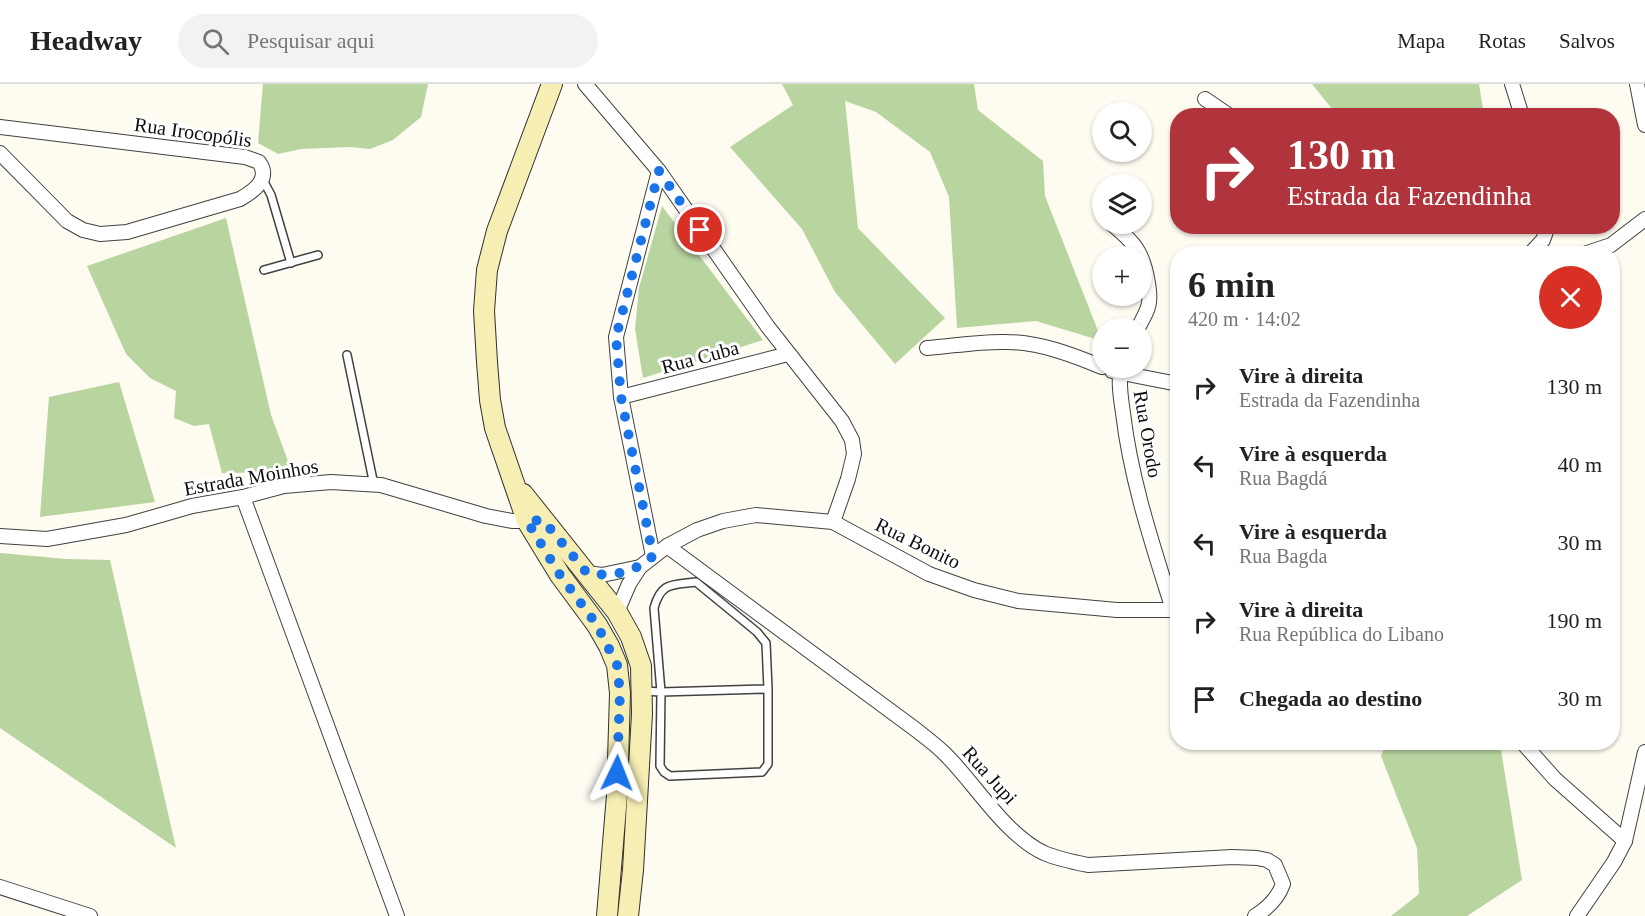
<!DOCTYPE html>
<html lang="pt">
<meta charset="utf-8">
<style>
:root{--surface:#fff;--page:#f2f2f2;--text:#222;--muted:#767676;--line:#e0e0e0}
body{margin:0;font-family:"Times New Roman",serif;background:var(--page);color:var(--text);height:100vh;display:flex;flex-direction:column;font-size:22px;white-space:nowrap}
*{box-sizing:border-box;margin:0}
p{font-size:20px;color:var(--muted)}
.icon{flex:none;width:33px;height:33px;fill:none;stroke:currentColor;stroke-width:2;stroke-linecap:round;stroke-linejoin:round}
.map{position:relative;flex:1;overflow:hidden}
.sheet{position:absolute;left:1170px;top:162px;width:450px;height:504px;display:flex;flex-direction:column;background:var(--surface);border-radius:24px;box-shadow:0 2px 4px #0004}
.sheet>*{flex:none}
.guide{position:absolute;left:1170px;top:24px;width:450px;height:126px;border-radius:24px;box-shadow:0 2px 4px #0004;background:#b1343d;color:#fff;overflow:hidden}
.controls{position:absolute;left:1092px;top:18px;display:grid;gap:12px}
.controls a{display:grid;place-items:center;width:60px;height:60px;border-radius:50%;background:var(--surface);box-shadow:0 2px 4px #0004;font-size:30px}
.pin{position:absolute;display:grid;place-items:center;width:51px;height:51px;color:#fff;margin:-26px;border:3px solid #fff;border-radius:50%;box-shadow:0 2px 6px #0007}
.me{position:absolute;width:66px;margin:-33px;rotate:2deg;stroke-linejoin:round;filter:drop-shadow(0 0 4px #0008)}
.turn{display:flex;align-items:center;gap:21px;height:126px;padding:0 18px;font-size:27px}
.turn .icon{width:78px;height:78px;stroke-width:2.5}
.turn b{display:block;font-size:42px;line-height:51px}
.round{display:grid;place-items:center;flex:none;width:63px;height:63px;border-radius:32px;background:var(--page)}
.overview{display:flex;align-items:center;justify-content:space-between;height:102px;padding:0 18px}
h1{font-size:36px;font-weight:800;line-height:45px}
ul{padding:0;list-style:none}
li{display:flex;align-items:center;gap:18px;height:78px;padding:0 18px}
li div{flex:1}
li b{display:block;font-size:22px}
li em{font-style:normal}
header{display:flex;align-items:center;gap:36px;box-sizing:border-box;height:84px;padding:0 30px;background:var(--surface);border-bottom:2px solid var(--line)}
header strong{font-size:28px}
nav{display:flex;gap:33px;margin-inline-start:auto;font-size:21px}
.search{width:420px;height:54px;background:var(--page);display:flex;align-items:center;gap:15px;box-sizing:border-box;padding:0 21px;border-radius:33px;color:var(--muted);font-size:22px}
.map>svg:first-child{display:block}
</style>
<header>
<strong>Headway</strong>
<div class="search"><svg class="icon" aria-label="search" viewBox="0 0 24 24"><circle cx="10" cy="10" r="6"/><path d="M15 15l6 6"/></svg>Pesquisar aqui</div>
<nav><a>Mapa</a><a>Rotas</a><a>Salvos</a></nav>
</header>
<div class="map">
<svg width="1645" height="832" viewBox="0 0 1645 832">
<rect width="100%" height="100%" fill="#fefbf1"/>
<g fill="#b8d49f">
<polygon points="263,0 428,0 421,33 393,56 370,65 350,63 301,65 278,70 258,59"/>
<polygon points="782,0 974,0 978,26 1043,77 1045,112 1102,257 1036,237 957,244 949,113 930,68 876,28 845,17 858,144 945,234 895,280 835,208 802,145 730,63 793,21"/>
<polygon points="1312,0 1479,0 1484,31 1337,31"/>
<polygon points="662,122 763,256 643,294 635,245 639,204"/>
<polygon points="226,134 271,331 292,388 222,389 209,340 194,342 174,334 176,307 150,294 126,270 87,182"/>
<polygon points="119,298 155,418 40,433 49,313"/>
<polygon points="0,469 66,475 110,476 176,764 0,644"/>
<polygon points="1386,659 1491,659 1501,666 1522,796 1467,832 1391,832 1419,810 1417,764 1381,672"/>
</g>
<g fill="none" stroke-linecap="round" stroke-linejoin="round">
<defs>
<g id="lane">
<polyline points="263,96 271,111 291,179"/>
<polyline points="264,186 318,171"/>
<polyline points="347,271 374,401"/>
<path d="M 644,607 L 661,608 L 660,682 L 664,688 L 670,692 L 762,688 L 768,680 L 768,605 L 766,559 L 757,548 L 696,498 C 672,501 661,498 654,524 L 661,608 L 768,605"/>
</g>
<g id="street">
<polyline points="585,0 659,87 768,243 842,337 852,356 854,370 848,395 833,438"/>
<polyline points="1512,0 1522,32"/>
<polyline points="1637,0 1645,41"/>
<polyline points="1205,15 1230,32"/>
<path d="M 0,43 L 245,73 L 259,78 C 271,95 254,107 240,115 L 127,148 L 100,150 L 83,146 L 67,137 L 0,69"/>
<path d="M 1112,140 C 1135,159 1143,168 1148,199 C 1149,207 1151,215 1148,223 C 1146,230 1141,238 1138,244"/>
<polyline points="1530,170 1543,156 1548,142"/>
<polyline points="1584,170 1611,161 1645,135"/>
<path d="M 927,264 C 953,262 981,257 1007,258 C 1039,258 1073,271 1102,283"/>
<path d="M 1121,284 C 1118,298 1121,315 1123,329 C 1131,397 1153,462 1173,526"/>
<polyline points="1112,287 1178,300"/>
<polyline points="621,313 788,270"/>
<polyline points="243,413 397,832"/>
<polyline points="0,452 47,455 126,441 192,422 243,413 284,402 331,398 381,401 486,432 512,437 533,437"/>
<path d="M 667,462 L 915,645 C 925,653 935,660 944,669 C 975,699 1004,750 1044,769 C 1058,775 1073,778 1088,781 L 1232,773 L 1257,774 L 1267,776 L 1275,781 L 1283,800 C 1278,814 1268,824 1255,832"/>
<polyline points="653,472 621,313 616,253 659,87"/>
<polyline points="587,489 602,491 640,483"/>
<polyline points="617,528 629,500 640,483 667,462 697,446 723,437 756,431 833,438 929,490 974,506 1018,517 1117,526 1178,526"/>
<polyline points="1522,658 1555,695 1625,757"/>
<polyline points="0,803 90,832"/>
<polyline points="1577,832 1614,778 1625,757 1645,668"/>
</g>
<g id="secondary">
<polyline points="552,0 497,147 487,186 484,227 487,278 490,316 495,344 527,437 560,491 597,541 609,562 617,581 620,609 617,711 607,832"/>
<polyline points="523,410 617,528 631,553 641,582 642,630 633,786 628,832"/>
</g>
</defs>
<use href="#lane" stroke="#414141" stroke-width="10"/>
<use href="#street" stroke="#414141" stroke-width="16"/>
<use href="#secondary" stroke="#303030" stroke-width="22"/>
<use href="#lane" stroke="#fff" stroke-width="7"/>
<use href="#street" stroke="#fff" stroke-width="14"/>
<use href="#secondary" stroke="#f7eeb3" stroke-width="20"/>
</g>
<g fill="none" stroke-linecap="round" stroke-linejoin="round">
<path stroke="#1a73e8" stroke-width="10" stroke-dasharray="0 18" d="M 617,689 L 620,609 L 617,581 L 597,541 L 560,491 L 527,437 L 543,436 L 587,489 C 612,493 634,489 653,472 L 621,313 L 616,253 L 659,87 L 700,146"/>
</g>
<g text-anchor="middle" stroke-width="6" stroke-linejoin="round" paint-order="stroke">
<g font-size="20" fill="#0e0e0e" stroke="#fff">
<text transform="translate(193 48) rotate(8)" y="7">Rua Irocopólis</text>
<text transform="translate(700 273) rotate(-15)" y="7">Rua Cuba</text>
<text transform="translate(1148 350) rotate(80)" y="7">Rua Orodo</text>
<text transform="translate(251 393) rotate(-10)" y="7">Estrada Moinhos</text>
<text transform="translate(918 459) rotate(26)" y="7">Rua Bonito</text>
<text transform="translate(990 691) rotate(48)" y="7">Rua Jupi</text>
</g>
</g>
</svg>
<div class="controls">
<a><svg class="icon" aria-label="search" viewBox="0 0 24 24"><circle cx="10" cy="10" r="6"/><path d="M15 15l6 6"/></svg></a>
<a><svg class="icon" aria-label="layers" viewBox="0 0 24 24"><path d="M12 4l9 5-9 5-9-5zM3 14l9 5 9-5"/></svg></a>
<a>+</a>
<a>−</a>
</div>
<div class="pin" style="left:700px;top:146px;background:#d93025"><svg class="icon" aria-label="arrive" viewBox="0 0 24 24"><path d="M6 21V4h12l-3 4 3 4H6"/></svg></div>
<svg class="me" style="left:617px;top:689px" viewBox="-20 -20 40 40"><path d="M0-17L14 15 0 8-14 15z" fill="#1a73e8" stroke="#fff" stroke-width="4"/></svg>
<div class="guide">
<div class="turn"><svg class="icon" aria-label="right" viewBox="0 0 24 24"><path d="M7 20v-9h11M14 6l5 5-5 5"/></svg><div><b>130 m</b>Estrada da Fazendinha</div></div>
</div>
<section class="sheet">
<div class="overview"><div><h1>6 min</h1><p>420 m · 14:02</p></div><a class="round" style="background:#d93025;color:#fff"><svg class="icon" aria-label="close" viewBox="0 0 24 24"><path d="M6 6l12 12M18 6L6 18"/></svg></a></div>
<ul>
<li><svg class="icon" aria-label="right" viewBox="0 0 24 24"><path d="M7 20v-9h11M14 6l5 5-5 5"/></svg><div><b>Vire à direita</b><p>Estrada da Fazendinha</p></div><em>130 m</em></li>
<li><svg class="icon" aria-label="left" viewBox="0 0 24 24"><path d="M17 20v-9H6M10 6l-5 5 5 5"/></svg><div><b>Vire à esquerda</b><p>Rua Bagdá</p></div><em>40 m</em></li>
<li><svg class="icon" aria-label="left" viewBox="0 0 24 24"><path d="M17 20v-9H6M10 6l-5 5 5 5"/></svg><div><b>Vire à esquerda</b><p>Rua Bagda</p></div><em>30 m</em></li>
<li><svg class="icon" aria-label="right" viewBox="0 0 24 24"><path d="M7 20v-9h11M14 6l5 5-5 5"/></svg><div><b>Vire à direita</b><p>Rua República do Libano</p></div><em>190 m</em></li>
<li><svg class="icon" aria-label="arrive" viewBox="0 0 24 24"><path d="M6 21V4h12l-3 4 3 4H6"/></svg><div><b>Chegada ao destino</b></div><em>30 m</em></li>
</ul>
</section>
</div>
